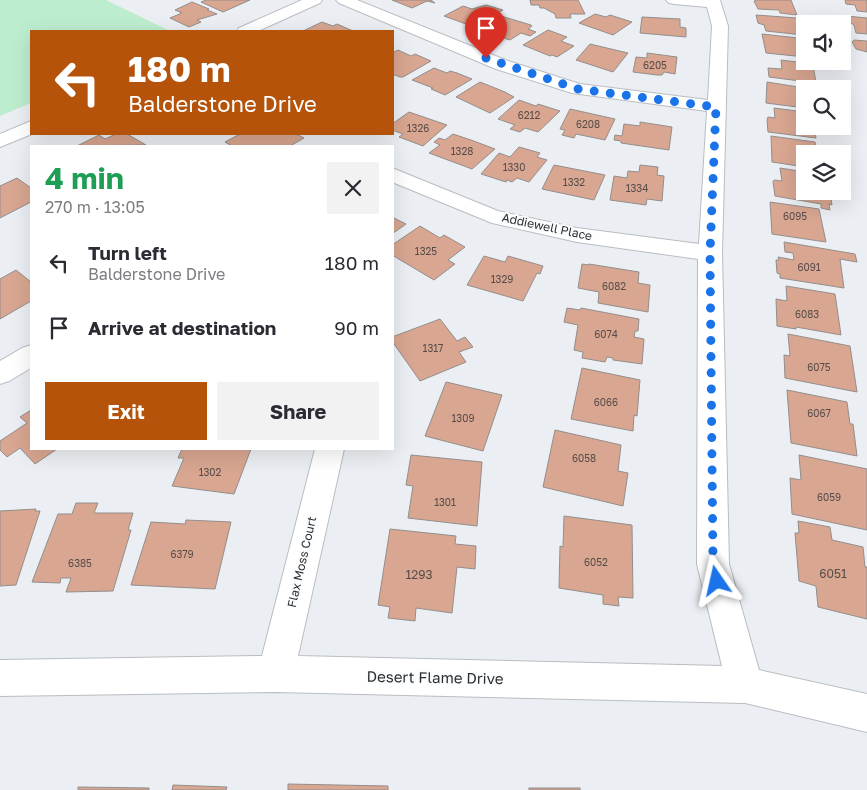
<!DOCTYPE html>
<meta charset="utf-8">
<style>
:root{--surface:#fff;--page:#f2f2f3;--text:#2b2b33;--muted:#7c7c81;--accent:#b45309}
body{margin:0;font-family:"Golos Text",sans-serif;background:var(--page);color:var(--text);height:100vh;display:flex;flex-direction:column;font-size:19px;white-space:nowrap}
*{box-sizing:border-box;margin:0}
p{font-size:16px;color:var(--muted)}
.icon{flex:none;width:28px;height:28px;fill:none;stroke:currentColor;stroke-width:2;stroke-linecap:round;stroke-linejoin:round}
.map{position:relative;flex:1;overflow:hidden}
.sheet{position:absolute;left:30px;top:145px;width:364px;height:305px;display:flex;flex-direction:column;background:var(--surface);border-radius:0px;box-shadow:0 5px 20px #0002}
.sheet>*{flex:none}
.guide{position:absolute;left:30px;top:30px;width:364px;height:105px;border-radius:0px;box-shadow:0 5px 20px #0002;background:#b45309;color:#fff;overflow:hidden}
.buttons{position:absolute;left:796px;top:15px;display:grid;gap:10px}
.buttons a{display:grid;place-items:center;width:55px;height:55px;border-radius:0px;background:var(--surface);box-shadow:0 5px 20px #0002;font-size:25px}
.pin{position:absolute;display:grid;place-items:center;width:42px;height:42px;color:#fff;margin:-51px -21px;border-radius:50% 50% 50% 0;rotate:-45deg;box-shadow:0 0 5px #0007}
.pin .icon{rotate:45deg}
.me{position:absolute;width:55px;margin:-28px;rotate:349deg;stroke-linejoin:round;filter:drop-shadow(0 0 4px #0008)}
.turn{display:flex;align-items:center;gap:18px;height:105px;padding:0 15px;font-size:22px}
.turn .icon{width:65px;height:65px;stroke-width:2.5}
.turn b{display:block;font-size:35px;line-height:42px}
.round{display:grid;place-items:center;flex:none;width:52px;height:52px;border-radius:0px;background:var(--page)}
.summary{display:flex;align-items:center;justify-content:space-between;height:85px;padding:0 15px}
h1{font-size:30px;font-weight:700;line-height:38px;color:#1e9e55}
.cta{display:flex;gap:10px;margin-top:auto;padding:10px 15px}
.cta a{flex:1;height:58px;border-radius:0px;background:var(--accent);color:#fff;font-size:20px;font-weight:700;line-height:58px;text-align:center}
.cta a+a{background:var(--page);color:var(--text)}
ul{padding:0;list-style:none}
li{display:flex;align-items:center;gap:15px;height:65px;padding:0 15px}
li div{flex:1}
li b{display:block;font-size:19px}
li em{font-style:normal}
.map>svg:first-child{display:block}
</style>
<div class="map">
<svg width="867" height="790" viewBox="0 0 867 790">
<rect width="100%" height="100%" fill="#ebeff3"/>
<polygon fill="#bdedcf" points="0,0 106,0 170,31 31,31 31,103 0,116"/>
<g fill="#d8a691" stroke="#938e8c">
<polygon points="206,0 250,0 223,12 201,2"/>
<polygon points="392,0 431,0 435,3 427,1 412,8"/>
<polygon points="530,0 578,0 585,14 570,14 571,18 556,18 555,14 544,8 540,8 539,5 531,5"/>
<polygon points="756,0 791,0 797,15 780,13 779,10 758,9 754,1"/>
<polygon points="845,0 867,0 867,12 857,11 855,5 846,4"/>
<polygon points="192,2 209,9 207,10 217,14 197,20 201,22 189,27 170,18 182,13 175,10"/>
<polygon points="486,5 503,10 479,24 471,21 466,24 444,16 463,6 472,9"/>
<polygon points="595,14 606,17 610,15 632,22 613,35 579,23"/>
<polygon points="756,15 797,18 803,35 766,31 764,25 758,23"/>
<polygon points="501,16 531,25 532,26 528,29 536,32 530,36 521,33 510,40 491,34 498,31 493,29 490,31 481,28"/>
<polygon points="846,16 867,18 867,34 856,33 854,25 846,20"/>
<polygon points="642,17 680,19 680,27 686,28 686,37 640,33"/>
<polygon points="322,22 333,26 337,24 353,31 303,31"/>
<polygon points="548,30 567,37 561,41 574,46 557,57 552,55 550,56 523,45"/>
<polygon points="762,34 798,38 805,57 766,53"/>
<polygon points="854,40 867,41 867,52 856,49 852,42"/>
<polygon points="590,44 628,53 613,72 576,60"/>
<polygon points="398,50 411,56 415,54 431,61 403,77 400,77 392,74 392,53"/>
<polygon points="647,53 677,57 675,74 664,72 662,75 657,75 633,72 636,57 647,58"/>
<polygon points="781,60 813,64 816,83 769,77 768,68 782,69"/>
<polygon points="434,68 447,73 450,71 457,73 472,79 445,95 431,89 433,88 412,80"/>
<polygon points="480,82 505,92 514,97 490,113 456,97"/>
<polygon points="767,82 811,89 805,89 805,108 766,103"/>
<polygon points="519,100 536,106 538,104 560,111 538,132 525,128 520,132 510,129 515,125 498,119"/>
<polygon points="774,108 805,112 805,126 814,126 816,138 768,132 767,120 768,117 775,118"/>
<polygon points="570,109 615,119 605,140 576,134 574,138 562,135 565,130 560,129"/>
<polygon points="409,112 447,125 423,146 399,137 403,134 392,130 392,124"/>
<polygon points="640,122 672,127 669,150 621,143 621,141 614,140 615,135 622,136 624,124 640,126"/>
<polygon points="116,134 127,134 146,145 77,146 99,135 105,139"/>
<polygon points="240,134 296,134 304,138 290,146 232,146 225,142"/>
<polygon points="453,134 471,140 495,149 472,169 429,153 440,145 434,142 439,138 445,140"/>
<polygon points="771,136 815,142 816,146 831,148 831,154 805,154 805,167 772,162"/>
<polygon points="519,147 540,153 537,157 547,160 529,182 517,178 512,182 507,180 506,182 481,174 499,153 510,157"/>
<polygon points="554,165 605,175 594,200 542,189"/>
<polygon points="640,165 658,167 657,175 664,176 662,201 647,199 646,205 610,200 614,176 627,178 628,171 639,172"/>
<polygon points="780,168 805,172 805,191 830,191 832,205 829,204 830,210 821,208 821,204 775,196 773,182 774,180 782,181"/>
<polygon points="17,178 31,188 31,202 0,218 0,186"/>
<polygon points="770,202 819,209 826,242 772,234"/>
<polygon points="392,217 406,224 392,234"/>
<polygon points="420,226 440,238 444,235 465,247 448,260 455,264 434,280 392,255 392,245"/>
<polygon points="784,242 855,254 857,262 840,259 844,288 780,278 780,274 777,273 776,260 779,260 778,257 794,260 793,253 785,252"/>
<polygon points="484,256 505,262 508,256 543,266 540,274 537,273 523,301 467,285"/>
<polygon points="582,264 589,265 589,264 639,272 638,283 650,285 648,312 598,303 599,292 578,288"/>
<polygon points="16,270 31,282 31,301 0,319 0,279"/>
<polygon points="786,286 835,294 841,335 796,327 796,329 777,326 776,299 787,301"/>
<polygon points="567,308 580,310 581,308 639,319 638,331 635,331 634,337 644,339 642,364 613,360 613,358 607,357 605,362 582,358 583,352 574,350 578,325 564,322"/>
<polygon points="440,319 457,341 465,337 473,347 459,352 466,362 420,381 392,341 392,337"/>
<polygon points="788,334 850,346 857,392 785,378 784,355 790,356"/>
<polygon points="582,368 640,380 637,416 634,415 633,431 571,419"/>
<polygon points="446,382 502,395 483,451 425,436"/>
<polygon points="787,390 847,402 850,424 853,424 857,456 791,443"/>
<polygon points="31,410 31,449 57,449 35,464 20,448 7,457 0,450 0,441 27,423 20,417"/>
<polygon points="555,430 621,445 618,471 628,473 623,506 543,487"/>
<polygon points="182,449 251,449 234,494 172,486 184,458 178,458"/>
<polygon points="411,455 482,462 477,526 408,518 413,486 406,485"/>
<polygon points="799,455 867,469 867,530 792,514 790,478 801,480"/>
<polygon points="76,503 98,503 94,513 133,513 128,530 131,530 113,591 66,592 71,578 61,578 60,583 32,582 58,514 72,514"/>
<polygon points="36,509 35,511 40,511 16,585 0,586 0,511"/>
<polygon points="564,516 632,525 633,598 618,597 619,606 603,604 603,595 559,588 560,546 563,547"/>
<polygon points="186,520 231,522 215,589 131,585 151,522 185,524"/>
<polygon points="798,521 830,527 832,540 863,547 865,567 867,567 867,619 818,607 816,586 799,581 795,533 799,533"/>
<polygon points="390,529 456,536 455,544 476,546 475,569 457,567 452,613 416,608 415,621 388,618 390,607 378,605"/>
<polygon points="288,784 388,786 388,790 288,790"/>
<polygon points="173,785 227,787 226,790 172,790"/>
<polygon points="78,787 149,788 149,790 78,790"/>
<rect x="529" y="788" width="51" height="2"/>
</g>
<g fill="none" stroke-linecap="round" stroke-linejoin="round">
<defs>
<g id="minor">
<polygon points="336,0 357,0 508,61 580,84 708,100 712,26 707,7 674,4 669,3 666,0 720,0 728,26 722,253 729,564 759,670 867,694 867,732 745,703 276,692 0,696 0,660 262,656 315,449 344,449 298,656 722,666 697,564 698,259 577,242 492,223 392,182 392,168 498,211 577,228 699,244 707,111 572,93 496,69 339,3"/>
<polygon points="31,345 31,368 9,381 0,384 0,361 22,348"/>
</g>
<g id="tertiary">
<polygon points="302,0 322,0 320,3 258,31 237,31 239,28"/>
<polygon points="31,121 32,134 0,147 0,134"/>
</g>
</defs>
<use href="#minor" stroke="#b9bdc1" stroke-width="2"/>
<use href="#tertiary" stroke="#b9bdc1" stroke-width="2"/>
<use href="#minor" fill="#fff" fill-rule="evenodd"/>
<use href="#tertiary" fill="#fff" fill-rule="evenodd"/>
</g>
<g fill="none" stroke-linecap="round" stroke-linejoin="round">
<polyline stroke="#1a73e8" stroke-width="9" stroke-dasharray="0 16.2" points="486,58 578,89 716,107 710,253 713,564 717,581"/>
</g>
<g text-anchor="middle" stroke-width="4" stroke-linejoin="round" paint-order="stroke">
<g font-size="10" fill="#584c48">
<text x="655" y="69">6205</text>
<text x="529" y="119">6212</text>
<text x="588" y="128">6208</text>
<text x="418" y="132">1326</text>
<text x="462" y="155">1328</text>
<text x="514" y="171">1330</text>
<text x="574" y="186">1332</text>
<text x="637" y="192">1334</text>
<text x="795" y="220">6095</text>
<text x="426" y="255">1325</text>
<text x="809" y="271">6091</text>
<text x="502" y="283">1329</text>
<text x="614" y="290">6082</text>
<text x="807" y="318">6083</text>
<text x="606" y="338">6074</text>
<text x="433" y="352">1317</text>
<text x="819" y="371">6075</text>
<text x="606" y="406">6066</text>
<text x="819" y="417">6067</text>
<text x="463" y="422">1309</text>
<text x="584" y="462">6058</text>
<text x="210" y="476">1302</text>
<text x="829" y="501">6059</text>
<text x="445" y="506">1301</text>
<text x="182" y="558">6379</text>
<text x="596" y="566">6052</text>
<text x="80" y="567">6385</text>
</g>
<g font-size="12" fill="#2d2e30" stroke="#fafdff">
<text transform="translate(547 227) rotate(12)" y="4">Addiewell Place</text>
<text transform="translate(302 562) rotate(-77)" y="4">Flax Moss Court</text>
</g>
<g font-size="12" fill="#584c48">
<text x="833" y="578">6051</text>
<text x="419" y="579">1293</text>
</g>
<g font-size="15" fill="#2d2e30" stroke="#fafdff">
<text transform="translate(435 678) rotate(1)" y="5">Desert Flame Drive</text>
</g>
</g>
</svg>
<div class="buttons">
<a><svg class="icon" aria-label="sound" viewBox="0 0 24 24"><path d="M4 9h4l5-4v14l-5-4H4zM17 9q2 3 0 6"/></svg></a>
<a><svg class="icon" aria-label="search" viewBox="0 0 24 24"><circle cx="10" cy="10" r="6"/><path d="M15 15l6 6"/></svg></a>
<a><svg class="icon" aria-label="layers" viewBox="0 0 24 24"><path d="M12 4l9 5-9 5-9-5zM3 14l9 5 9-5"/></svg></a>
</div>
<div class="pin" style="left:486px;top:58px;background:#d93025"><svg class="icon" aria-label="arrive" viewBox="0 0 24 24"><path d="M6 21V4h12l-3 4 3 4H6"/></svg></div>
<svg class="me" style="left:717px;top:581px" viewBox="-20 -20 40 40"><path d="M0-17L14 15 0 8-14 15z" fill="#1a73e8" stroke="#fff" stroke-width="4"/></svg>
<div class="guide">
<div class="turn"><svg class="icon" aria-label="left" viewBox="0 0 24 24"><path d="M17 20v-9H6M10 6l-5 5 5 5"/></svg><div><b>180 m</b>Balderstone Drive</div></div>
</div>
<section class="sheet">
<div class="summary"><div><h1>4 min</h1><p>270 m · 13:05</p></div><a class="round"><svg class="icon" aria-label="close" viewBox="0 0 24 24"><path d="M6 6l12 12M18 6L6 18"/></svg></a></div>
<ul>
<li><svg class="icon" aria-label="left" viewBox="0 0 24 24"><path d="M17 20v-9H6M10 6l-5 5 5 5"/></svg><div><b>Turn left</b><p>Balderstone Drive</p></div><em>180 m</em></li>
<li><svg class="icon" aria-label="arrive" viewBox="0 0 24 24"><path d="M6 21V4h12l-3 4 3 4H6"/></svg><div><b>Arrive at destination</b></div><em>90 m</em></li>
</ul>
<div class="cta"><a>Exit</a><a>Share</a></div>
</section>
</div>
